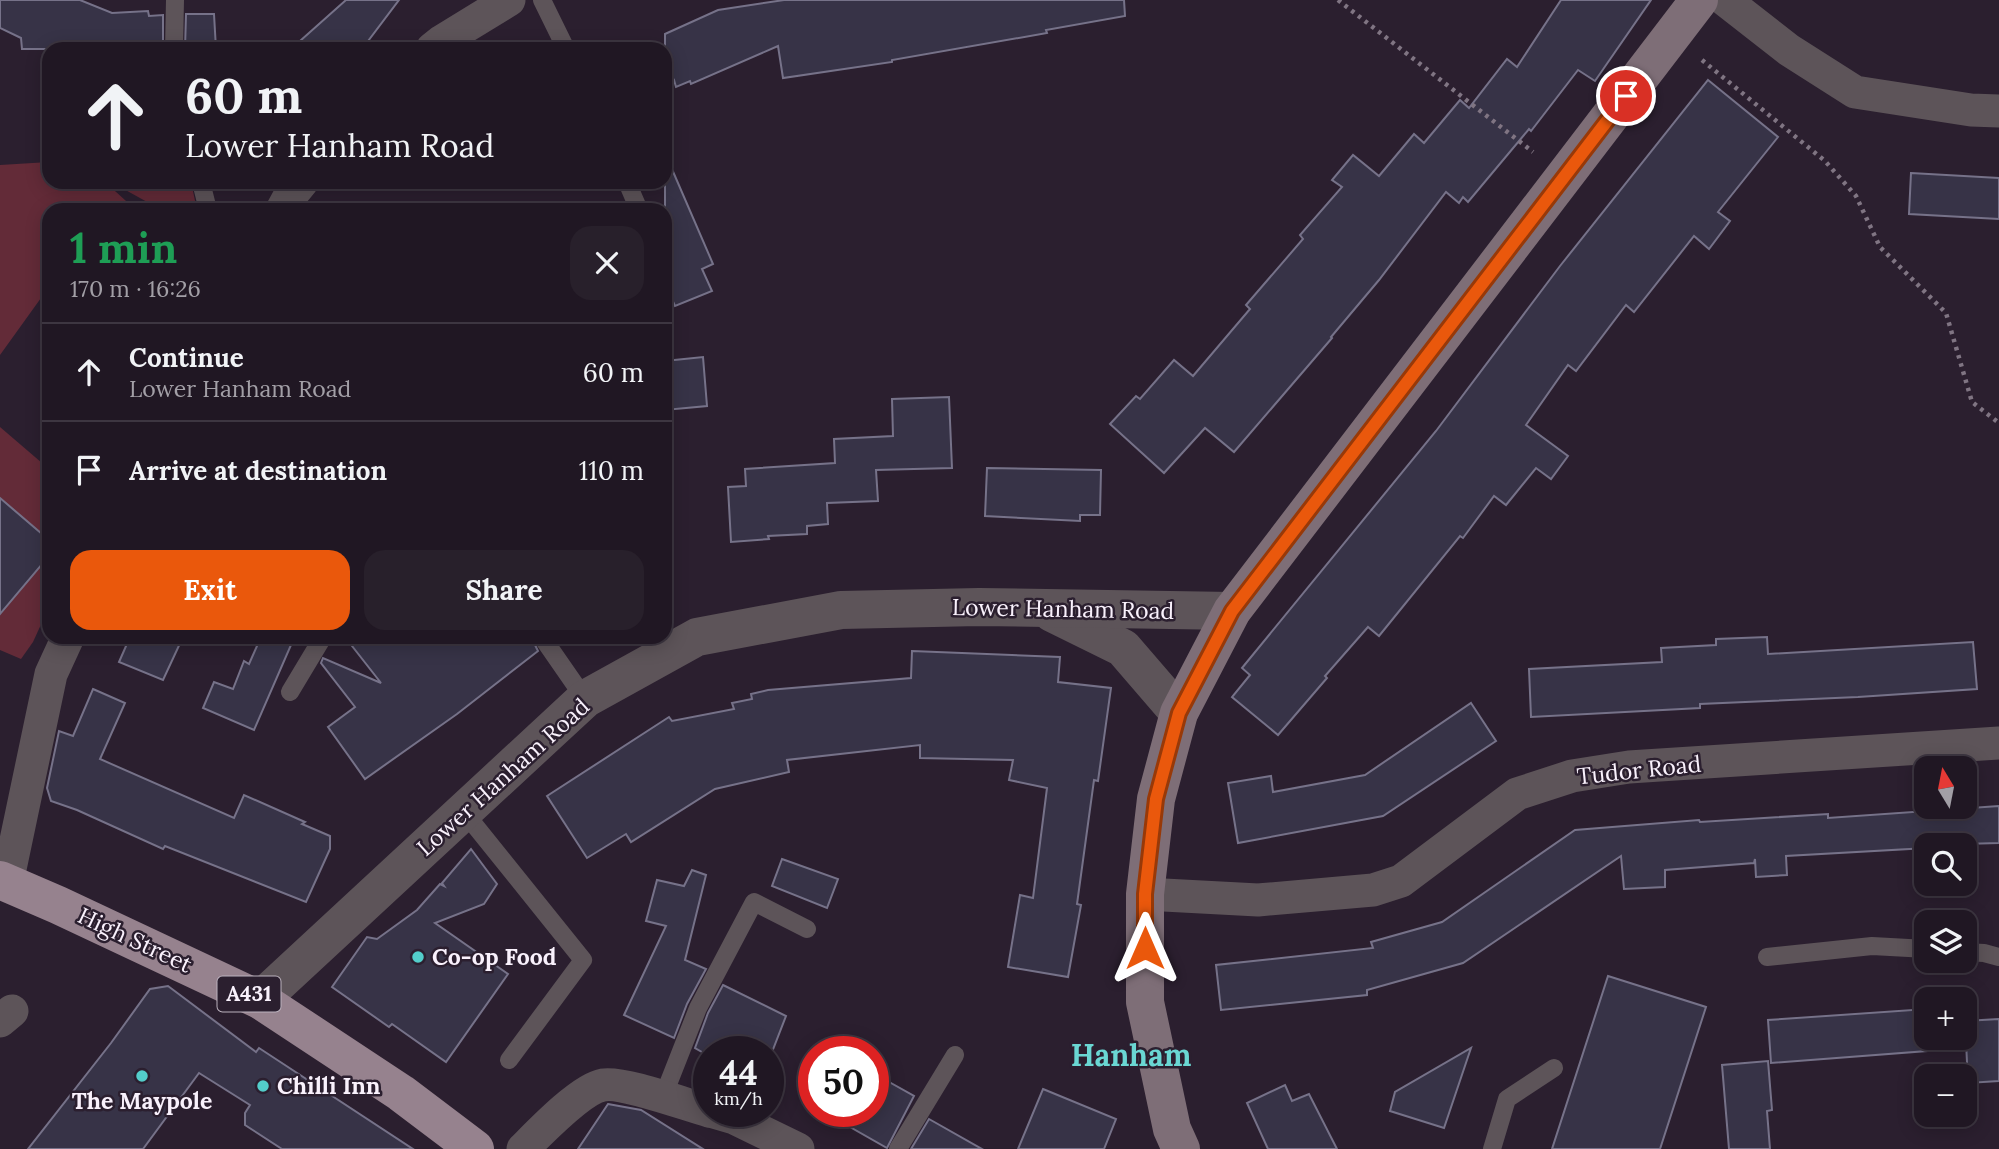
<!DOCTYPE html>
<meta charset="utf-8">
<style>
:root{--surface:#201723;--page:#28202b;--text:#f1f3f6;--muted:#a29fa6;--line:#3d3641;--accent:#ea580c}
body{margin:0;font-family:Lora,serif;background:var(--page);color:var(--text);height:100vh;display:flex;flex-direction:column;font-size:26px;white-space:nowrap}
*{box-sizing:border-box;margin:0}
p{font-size:23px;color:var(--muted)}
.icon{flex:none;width:38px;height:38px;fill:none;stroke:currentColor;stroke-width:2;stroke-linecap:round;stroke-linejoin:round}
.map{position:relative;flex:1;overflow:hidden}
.drawer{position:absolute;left:42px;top:203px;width:630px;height:441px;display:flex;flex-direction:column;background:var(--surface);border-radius:21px;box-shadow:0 4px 18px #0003,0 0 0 2px var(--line)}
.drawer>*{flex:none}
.guide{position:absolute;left:42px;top:42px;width:630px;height:147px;border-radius:21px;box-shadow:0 4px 18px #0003,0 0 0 2px var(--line);background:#201723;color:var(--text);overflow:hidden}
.needle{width:46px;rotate:350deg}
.tools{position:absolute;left:1914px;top:756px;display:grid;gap:14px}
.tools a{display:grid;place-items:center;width:63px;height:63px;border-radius:14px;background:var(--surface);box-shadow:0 4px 18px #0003,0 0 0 2px var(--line);font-size:35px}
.speed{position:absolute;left:693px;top:1036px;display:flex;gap:14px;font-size:35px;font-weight:700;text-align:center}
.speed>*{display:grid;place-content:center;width:91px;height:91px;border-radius:50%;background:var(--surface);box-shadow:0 4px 18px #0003,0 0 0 2px var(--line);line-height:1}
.speed small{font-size:18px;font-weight:400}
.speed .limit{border:10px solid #d22;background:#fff;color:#111}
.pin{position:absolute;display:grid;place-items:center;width:60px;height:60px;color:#fff;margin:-30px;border:4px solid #fff;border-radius:50%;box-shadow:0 2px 7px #0007}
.me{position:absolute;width:77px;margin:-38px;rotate:0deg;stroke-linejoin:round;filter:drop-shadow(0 0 5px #0008)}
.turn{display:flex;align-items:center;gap:24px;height:147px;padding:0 28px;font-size:32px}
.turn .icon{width:91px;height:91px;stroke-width:2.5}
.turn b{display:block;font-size:49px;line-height:60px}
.round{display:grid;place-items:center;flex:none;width:74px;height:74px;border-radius:21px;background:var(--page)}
.summary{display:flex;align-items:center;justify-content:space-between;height:119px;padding:0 28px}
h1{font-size:42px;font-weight:800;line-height:52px;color:#1e9e55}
.cta{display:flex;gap:14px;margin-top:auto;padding:14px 28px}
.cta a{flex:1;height:80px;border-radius:21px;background:var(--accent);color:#fff;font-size:28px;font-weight:800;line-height:80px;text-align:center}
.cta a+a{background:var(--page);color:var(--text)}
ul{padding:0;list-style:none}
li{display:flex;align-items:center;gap:21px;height:98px;padding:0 28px;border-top:2px solid var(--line)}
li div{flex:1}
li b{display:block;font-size:26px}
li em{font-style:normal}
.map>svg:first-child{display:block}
</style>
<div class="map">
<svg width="1999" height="1149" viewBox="0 0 1999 1149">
<rect width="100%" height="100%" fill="#2b1f2f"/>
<g fill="#632b38">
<polygon points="49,162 49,182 105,182 136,210 49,210 49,302 41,298 0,355 0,165"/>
<polygon points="111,182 191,182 197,210 149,210 149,203"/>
<polygon points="0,427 49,469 49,607 33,642 21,659 0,650"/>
</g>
<g fill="#373347" stroke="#767289" stroke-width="2">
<polygon points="0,0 80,0 112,13 148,11 149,16 163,15 163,49 22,49 21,38 0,28"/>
<polygon points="346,0 399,0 362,49 291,49"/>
<polygon points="784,0 1124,0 1125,16 1046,30 1047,33 892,60 892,62 783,78 778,46 691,84 690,81 676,87 674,80 665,84 665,34 718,10"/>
<polygon points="1561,0 1651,0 1595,81 1578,70 1531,131 1529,129 1468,202 1463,197 1459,203 1446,192 1379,280 1331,337 1332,338 1234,452 1205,428 1164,473 1110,424 1136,396 1140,399 1174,360 1193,376 1250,309 1246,305 1303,239 1300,235 1342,187 1332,180 1353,155 1379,176 1414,134 1424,143 1460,100 1469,108 1507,59 1517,67"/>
<polygon points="186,14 214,14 216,49 185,49"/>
<polygon points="1708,80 1778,137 1718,212 1730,221 1709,249 1694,236 1634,312 1626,305 1576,371 1568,365 1526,425 1568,456 1551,479 1536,468 1506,505 1494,496 1463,538 1460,536 1379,636 1368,627 1325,676 1327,678 1278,735 1232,697 1250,675 1242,668 1436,431 1560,266"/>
<polygon points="665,153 713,264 702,269 712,291 675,306 665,284"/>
<polygon points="1911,173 1999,178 1999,219 1909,214"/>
<polygon points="703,357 707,406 665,410 665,361"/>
<polygon points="949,397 952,468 876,470 878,501 827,503 828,524 807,526 807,534 768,536 769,539 731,542 728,487 746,486 745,469 835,463 834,439 893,436 892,399"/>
<polygon points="987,468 1101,470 1100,515 1080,515 1080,521 985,516"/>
<polygon points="0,498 49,540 49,556 0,614"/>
<polygon points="130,637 183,637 163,680 119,662"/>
<polygon points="261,637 273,637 291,645 254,730 203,708 214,682 233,689 244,661 249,664"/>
<polygon points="345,637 531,637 538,651 457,714 365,779 328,727 355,707 321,663 323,658 381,683"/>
<polygon points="1767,637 1768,654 1973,642 1977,689 1858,697 1700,704 1700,708 1531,717 1529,669 1662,662 1661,648 1716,645 1716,639"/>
<polygon points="912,651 1060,657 1058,682 1111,688 1098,781 1094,780 1077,904 1081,905 1068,977 1008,967 1020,895 1033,898 1047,788 1009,780 1013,760 920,758 920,745 787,760 789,772 715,789 631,842 626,834 587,858 547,796 669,717 672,721 734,709 732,703 752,699 751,694 768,690 911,678"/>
<polygon points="93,689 125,703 100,759 234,818 244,795 305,822 302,824 330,836 330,849 306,902 165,846 163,849 77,810 51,801 47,788 59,731 73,736"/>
<polygon points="1471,703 1496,741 1383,816 1238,843 1228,783 1271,776 1273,792 1365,775"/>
<polygon points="1999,806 1999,843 1927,845 1927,848 1786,856 1787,875 1756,877 1755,859 1754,863 1665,870 1665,887 1624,889 1621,856 1463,963 1367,990 1367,995 1221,1010 1216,965 1373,948 1371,942 1442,922 1575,830 1699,820 1700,822 1828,814 1828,818"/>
<polygon points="471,849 497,884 484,904 435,923 508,974 446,1062 392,1024 389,1027 332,987 367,937 377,939 417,910 440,884 444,886 442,883"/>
<polygon points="782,859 838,879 827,908 772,886"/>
<polygon points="692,870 706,875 685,960 706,969 687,1004 674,1038 624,1015 666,926 646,921 657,880 684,886"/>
<polygon points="1608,976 1706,1007 1660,1149 1552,1149"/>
<polygon points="723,985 786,1016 772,1052 702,1052 695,1048 708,1013"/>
<polygon points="168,986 256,1052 259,1048 413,1149 282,1149 245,1125 245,1113 250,1105 199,1073 143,1149 28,1149 111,1043 150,989"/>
<polygon points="1927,1009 1927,1051 1771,1063 1768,1020"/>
<polygon points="1999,1019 1999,1081 1968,1083 1965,1021"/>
<polygon points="1471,1048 1444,1128 1390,1111 1395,1092"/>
<polygon points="1768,1061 1772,1110 1767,1111 1770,1149 1729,1149 1722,1065"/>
<polygon points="873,1073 914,1096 887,1148 822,1111 873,1111"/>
<polygon points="1285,1085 1292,1101 1309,1094 1337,1149 1268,1149 1247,1103"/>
<polygon points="1043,1089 1116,1119 1104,1149 1018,1149"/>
<polygon points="608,1104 641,1110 703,1149 578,1149"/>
<polygon points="929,1119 982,1149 911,1149"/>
</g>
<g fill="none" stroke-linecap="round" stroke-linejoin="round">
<g stroke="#807583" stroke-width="4.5" stroke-dasharray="3.5 5" stroke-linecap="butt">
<polyline points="1338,0 1533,152"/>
<polyline points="1702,60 1825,161 1856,196 1880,247 1946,313 1972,402 1999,423"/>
</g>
<g stroke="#5d5459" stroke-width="18">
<polyline points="542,0 566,49"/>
<polyline points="174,49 175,0"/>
<polyline points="201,182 208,210"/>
<polyline points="627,182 639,210"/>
<polyline points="542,637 585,699"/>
<polyline points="290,692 323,637"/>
<polyline points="464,812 583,960 509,1060"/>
<polyline points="1965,952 1984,953 1999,957"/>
<polyline points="1767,957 1872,946 1927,949"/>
<polyline points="663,1097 698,1008 754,902 807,929"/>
<polyline points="898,1149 955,1055"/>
<polyline points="1492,1149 1507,1099 1554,1068"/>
</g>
<g stroke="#5d5459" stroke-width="33">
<polyline points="1725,0 1789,50 1855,92 1971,110 1999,111"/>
<polyline points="432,49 442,41 509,0"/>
<polyline points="282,210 288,199 302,182"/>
<polyline points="7,883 51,674 68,637"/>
<polyline points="1145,894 1258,900 1373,890 1401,881 1517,794 1572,776 1629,767 1999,743"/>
<polyline points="0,1021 12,1011"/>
<polyline points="710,1111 734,1118 798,1149"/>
<path d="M 523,1149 C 540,1132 581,1089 603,1085 C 622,1081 687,1105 709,1111"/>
</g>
<g stroke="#5d5459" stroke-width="38">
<polyline points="1052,613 1123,648 1179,713"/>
<polyline points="260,1000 585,699 697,637 841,610 979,607 1232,611"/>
</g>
<polyline stroke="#7e6e77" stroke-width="38" points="1181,1149 1172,1129 1145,1002 1145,894 1156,799 1179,713 1232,611 1699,0"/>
<polyline stroke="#96828e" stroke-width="38" points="0,880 58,905 260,1000 401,1093 475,1149"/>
</g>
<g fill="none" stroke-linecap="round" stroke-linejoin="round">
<defs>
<polyline id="route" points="1145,948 1145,894 1156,799 1179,713 1232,611 1626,96"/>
</defs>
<use href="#route" stroke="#983908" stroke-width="18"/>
<use href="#route" stroke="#ea580c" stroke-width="12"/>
</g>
<g fill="#53cdca" stroke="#2b1f2f" stroke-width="2.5">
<circle cx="418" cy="957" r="7"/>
<circle cx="142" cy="1076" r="7"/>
<circle cx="263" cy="1086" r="7"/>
</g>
<g text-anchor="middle" stroke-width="5" stroke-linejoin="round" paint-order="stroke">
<rect fill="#2b1f2f" stroke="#bbb2be" stroke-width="2" x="217.5" y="976.5" width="63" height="35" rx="5"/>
<g font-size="21" font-weight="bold" fill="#f9f1fc">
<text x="249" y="1001">A431</text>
</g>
<g font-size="23" fill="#f9f1fc" stroke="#2b1f2f">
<text transform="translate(1063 609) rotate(1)" y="8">Lower Hanham Road</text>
<text transform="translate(1639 770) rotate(-6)" y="8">Tudor Road</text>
<text transform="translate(503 777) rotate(-42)" y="8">Lower Hanham Road</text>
<text transform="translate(135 940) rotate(25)" y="8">High Street</text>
</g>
<g font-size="23" font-weight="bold" fill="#f9f1fc" stroke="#2b1f2f" text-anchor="start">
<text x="432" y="965">Co-op Food</text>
<text x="277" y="1094">Chilli Inn</text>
<text x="142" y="1109" text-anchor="middle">The Maypole</text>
</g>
<g font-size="30" font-weight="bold" fill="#6ad7d3" stroke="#2b1f2f">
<text x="1131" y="1066">Hanham</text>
</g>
</g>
</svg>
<div class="tools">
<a><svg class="needle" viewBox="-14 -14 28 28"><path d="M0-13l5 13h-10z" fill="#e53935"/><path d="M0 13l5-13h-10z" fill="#a29fa6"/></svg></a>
<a><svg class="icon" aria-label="search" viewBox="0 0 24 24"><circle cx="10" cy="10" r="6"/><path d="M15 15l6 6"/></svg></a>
<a><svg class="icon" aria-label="layers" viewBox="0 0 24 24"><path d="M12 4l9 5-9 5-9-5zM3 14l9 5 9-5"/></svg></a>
<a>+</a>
<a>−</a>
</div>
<div class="speed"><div>44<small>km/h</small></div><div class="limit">50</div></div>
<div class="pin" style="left:1626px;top:96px;background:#d93025"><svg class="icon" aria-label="arrive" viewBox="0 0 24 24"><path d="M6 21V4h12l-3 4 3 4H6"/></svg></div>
<svg class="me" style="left:1145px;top:948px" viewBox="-20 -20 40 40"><path d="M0-17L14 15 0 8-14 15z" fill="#ea580c" stroke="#fff" stroke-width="4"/></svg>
<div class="guide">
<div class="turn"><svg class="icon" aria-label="ahead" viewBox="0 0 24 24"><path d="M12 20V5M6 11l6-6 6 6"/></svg><div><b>60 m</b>Lower Hanham Road</div></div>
</div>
<section class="drawer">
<div class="summary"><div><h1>1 min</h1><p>170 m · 16:26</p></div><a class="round"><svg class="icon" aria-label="close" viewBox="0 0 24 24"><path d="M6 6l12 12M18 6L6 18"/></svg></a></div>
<ul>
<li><svg class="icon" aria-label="ahead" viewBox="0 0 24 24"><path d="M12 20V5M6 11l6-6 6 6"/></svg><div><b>Continue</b><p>Lower Hanham Road</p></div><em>60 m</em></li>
<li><svg class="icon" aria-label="arrive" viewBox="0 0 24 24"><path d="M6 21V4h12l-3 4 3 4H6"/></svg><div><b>Arrive at destination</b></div><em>110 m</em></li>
</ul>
<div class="cta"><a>Exit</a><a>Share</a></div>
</section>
</div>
